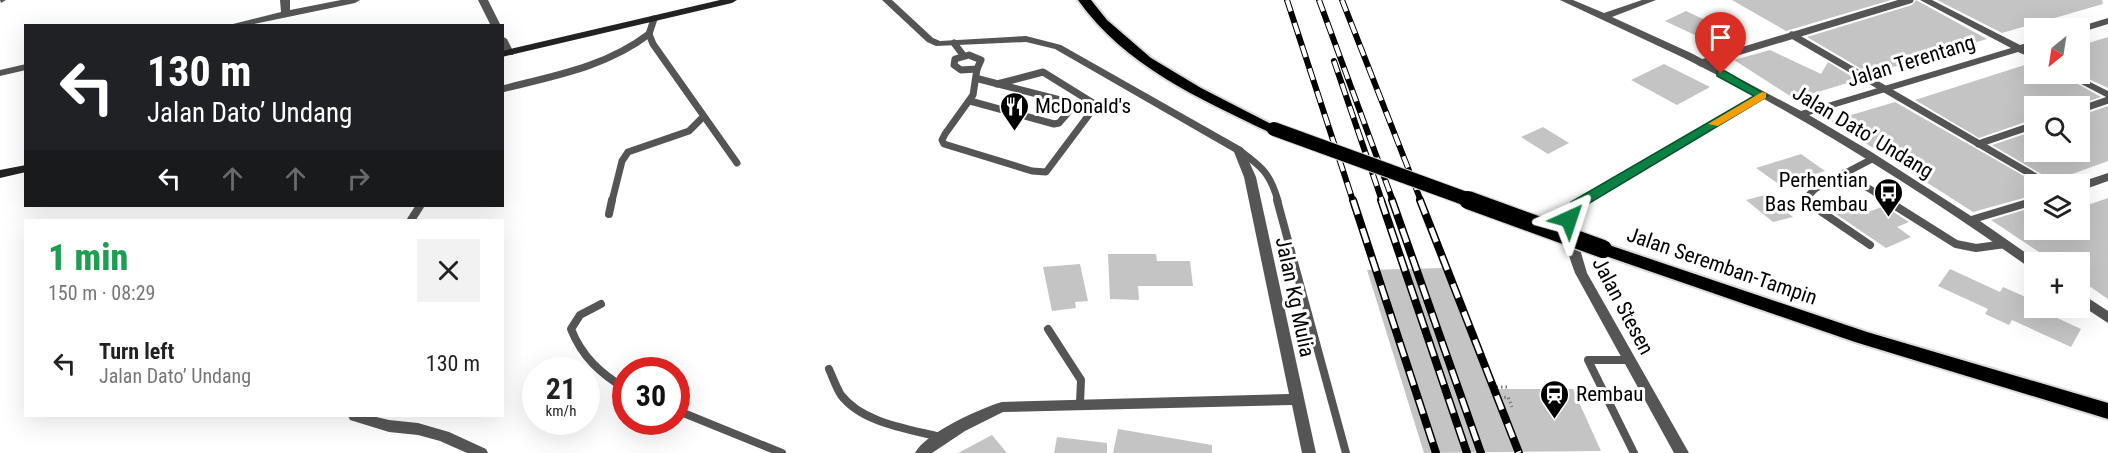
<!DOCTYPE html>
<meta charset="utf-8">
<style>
:root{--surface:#fff;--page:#f2f2f2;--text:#222;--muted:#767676}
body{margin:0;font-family:"Roboto Condensed",sans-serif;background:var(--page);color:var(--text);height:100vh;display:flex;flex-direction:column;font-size:22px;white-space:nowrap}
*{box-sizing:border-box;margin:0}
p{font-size:20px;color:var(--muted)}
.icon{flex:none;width:33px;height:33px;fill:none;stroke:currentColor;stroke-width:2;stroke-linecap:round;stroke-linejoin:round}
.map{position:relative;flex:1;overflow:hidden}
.side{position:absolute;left:24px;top:219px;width:480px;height:198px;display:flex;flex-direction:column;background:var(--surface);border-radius:0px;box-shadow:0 6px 24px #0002}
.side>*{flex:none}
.top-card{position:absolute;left:24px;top:24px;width:480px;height:183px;border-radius:0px;box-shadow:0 6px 24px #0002;background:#202124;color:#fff;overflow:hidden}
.needle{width:39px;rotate:210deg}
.buttons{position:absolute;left:2024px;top:18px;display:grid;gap:12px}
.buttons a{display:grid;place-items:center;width:66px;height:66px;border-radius:0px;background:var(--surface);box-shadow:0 6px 24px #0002;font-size:30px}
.speed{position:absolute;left:522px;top:357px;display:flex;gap:12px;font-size:30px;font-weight:700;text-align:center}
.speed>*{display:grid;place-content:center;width:78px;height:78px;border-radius:50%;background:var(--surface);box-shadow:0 6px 24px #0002;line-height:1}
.speed small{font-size:15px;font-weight:400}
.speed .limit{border:9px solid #d22;background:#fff;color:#111}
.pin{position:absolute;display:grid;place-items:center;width:51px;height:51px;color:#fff;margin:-62px -26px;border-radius:50% 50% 50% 0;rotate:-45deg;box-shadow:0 0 6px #0007}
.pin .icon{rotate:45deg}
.me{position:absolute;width:66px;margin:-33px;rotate:42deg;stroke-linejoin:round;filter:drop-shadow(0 0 4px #0008)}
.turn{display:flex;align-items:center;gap:21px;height:126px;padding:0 24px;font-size:27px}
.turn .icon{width:78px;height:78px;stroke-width:2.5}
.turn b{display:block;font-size:42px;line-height:51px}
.lanes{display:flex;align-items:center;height:57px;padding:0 24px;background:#0003;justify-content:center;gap:30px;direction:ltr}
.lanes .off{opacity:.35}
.round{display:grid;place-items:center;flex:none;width:63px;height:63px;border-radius:0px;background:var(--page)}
.head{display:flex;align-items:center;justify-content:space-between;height:102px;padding:0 24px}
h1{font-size:36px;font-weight:800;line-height:45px;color:#1e9e55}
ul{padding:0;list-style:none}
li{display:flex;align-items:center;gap:18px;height:84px;padding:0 24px}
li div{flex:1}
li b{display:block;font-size:22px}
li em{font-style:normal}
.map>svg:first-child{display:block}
</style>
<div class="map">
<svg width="2108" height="453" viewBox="0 0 2108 453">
<rect width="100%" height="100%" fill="#fff"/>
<g fill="#c4c4c4">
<polygon points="1732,0 1891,0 1786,31"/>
<polygon points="1916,0 1987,39 1870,74 1807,37 1912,5"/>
<polygon points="1937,0 2102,0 2103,4 2002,33"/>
<polygon points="1686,11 1720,27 1699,37 1665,21"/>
<polygon points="2108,37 2108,88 2078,74 2079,46"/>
<polygon points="1770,50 1821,74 1828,62 1857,80 1795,99 1734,60"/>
<polygon points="2034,62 2034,74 2060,74 2101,97 2075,106 2034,106 2034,119 1979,138 1915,100"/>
<polygon points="1664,64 1710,87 1677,105 1631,80"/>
<polygon points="1895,102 2038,184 2034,184 2034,195 1973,212 1831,121"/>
<polygon points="2108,106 2108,161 2053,181 1992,145 2034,131 2034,152 2079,152 2079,116"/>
<polygon points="1543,127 1569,143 1548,154 1521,137"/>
<polygon points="1801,154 1825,171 1780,185 1756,168"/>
<polygon points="1765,195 1793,217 1773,222 1746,200"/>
<polygon points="2108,198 2108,299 2079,279 2079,262 2054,262 1991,220 2034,207 2034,230 2079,230 2079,208"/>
<polygon points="1856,202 1871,211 1884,206 1909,222 1897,227 1911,237 1886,248 1833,212"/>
<polygon points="1108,254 1156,254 1157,261 1190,261 1193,286 1138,286 1139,300 1110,299"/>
<polygon points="1080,264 1088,301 1075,302 1076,308 1052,311 1043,267"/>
<polygon points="1445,268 1492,389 1573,389 1601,451 1424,453 1367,270"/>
<polygon points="1950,269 2000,292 2003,287 2028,298 2025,303 2081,329 2071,347 2012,320 2009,325 1985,314 1988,309 1938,286"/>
<polygon points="1118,429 1212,445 1212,453 1113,453"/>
<polygon points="992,435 1007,453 958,453"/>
<polygon points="1057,437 1107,443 1107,453 1054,453"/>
</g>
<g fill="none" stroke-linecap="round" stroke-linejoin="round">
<defs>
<g id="trunk">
<path d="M 1078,0 L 1091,0 L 1107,20 L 1151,58 L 1201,88 L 1281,129 L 1279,132 L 1269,132 C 1198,98 1125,66 1078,0 Z"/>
<polygon points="1603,243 1867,332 2108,403 2108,419 1855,342 1597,253 1595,249"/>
</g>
</defs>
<use href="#trunk" stroke="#dbdbdb" stroke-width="4"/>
<polyline stroke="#777" stroke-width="3" stroke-dasharray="1.5 3" stroke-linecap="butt" points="1507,387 1496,387 1500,398 1508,397 1512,407"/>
<g stroke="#555" stroke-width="7">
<polyline points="654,19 649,34 653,44 737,163"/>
<polyline points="1792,35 2048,184"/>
<polyline points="954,43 963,55"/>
<polygon points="969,55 981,60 977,69 961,70 954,65 955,59"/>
<polyline points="1701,63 1910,0"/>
<polyline points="977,69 973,95 945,134 942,140 944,144 1032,171 1046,172 1094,108 1093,103 1043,72 997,84"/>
<path d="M 502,89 C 553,76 606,67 649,34"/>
<polyline points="970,101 1054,124 1059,123 1073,107 1068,102 979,79"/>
<polyline points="2079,110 2108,100"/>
<polyline points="1978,144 2034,125"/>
<path d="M 1239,150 C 1262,167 1270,173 1278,201"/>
<polyline points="1844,173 1889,201"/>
<polyline points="612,201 622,161 628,152 689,131 703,117"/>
<polyline points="1811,201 1808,196 1815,189 1872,159"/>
</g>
<g stroke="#555" stroke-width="8">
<polyline points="1277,200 1346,453"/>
<polyline points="1810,200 1813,206 1870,245"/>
<polyline points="1886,200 1956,244 1976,248 2005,244"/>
<polyline points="609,214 612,200"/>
<polyline points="411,220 420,206"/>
<path d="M 601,304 L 580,315 L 571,329 C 582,357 601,374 626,389"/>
<polyline points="1048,329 1081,380 1080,403"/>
<polyline points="1630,360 1588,360 1634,453"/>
<path d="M 829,369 C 833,378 836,387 841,395 C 862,423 909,429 940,437"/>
<polyline points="676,410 782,453"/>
</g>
<g fill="#555" fill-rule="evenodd">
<polygon points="0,0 6,0 1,3"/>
<polygon points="280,0 290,0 290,10 341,0 360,0 355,3 245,26 225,26 281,12"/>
<path d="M 882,0 L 892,0 L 933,38 L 940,41 L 1026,36 L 1061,45 L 1243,148 L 1256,177 L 1316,453 L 1302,453 L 1292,405 L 1003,412 L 965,431 L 932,453 L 915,453 C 925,433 981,408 1002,402 L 1289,394 L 1244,177 L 1234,152 L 1055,49 L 1026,42 L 936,46 L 927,42 Z"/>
<path d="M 1560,0 L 1573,0 L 1604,13 L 1642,0 L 1656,0 L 1612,17 L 1691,53 L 1801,111 L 2011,48 L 1920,0 L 1932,0 L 2020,45 L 2034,41 L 2034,47 L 2028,49 L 2034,52 L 2034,59 L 2018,52 L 1809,115 L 1870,151 L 1971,216 L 2034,197 L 2034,205 L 1980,221 L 2039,262 L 2034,262 L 2034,269 L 2030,268 C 1944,207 1856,150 1764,99 L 1581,207 L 1576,222 L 1577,239 L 1587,273 L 1689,453 L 1674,453 L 1575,273 C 1566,249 1559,226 1572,202 L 1756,95 L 1684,58 Z"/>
<polygon points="2108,18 2108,24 2079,33 2079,28 2075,28"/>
<polygon points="26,64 26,70 0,76 0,70"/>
<polygon points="2062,74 2074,74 2108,91 2108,98"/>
<polygon points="2108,173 2108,181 2083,190 2079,191 2079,184 2075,184"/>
<polygon points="2079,292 2108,311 2108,323 2079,304"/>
<polygon points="348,416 372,416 389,420 418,423 449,432 486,449 488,453 467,453 440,441 418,435 389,432 350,420"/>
</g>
<g fill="#555" fill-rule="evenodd">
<polygon points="478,0 488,0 501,26 491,26"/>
<polygon points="502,36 507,39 514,53 513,55 505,55 504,53"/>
</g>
<g fill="#222" fill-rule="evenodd">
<polygon points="720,0 737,0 732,3 502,57 502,51"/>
<polygon points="26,165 26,172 0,178 0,170"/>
</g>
<use href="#trunk" fill="#000" fill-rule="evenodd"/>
<defs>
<g id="rail-far1">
<polyline points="1287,0 1353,201"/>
<polyline points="1319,0 1393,201"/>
<polyline points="1342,0 1421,201"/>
<polyline points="1334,61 1382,201"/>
</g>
<g id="rail">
<polyline points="1353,200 1436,453"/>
<polyline points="1381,200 1467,453"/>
<polyline points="1392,200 1481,453"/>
<polyline points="1420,200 1519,453"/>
</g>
</defs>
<use href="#rail-far1" stroke="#000" stroke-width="6"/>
<use href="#rail" stroke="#000" stroke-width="8"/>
<use href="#rail-far1" stroke="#fff" stroke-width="4" stroke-dasharray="12" stroke-linecap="butt"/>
<use href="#rail" stroke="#fff" stroke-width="5" stroke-dasharray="15" stroke-linecap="butt"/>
<defs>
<polyline id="trunk-bridge-far1" points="1274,129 1472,201"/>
<polyline id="trunk-bridge" points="1468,200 1603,249"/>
</defs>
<use href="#trunk-bridge-far1" stroke="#dbdbdb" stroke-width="16" stroke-linecap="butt"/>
<use href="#trunk-bridge" stroke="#dbdbdb" stroke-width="21" stroke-linecap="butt"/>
<use href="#trunk-bridge-far1" stroke="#000" stroke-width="14"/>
<use href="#trunk-bridge" stroke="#000" stroke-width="18"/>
</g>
<polygon fill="#0b8043" stroke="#07532c" stroke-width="1.5" points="1717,71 1725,71 1768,96 1581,208 1574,222 1564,222 1562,219 1571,202 1754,96 1717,76"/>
<polygon fill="#f59e0b" points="1762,92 1766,93 1766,98 1718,126 1708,124"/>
<defs>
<symbol id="restaurant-pin" viewBox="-11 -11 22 30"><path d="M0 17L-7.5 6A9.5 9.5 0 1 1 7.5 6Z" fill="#000" stroke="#fff"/><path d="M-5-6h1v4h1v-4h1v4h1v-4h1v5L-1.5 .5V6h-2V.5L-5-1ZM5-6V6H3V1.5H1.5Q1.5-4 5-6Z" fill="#fff"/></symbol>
<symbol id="bus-pin" viewBox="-11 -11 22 30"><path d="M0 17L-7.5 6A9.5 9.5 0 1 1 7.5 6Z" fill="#000" stroke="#fff"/><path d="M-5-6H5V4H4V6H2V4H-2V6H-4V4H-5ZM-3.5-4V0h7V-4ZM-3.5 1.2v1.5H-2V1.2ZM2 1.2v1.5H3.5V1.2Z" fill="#fff"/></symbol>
<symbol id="station-pin" viewBox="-11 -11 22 30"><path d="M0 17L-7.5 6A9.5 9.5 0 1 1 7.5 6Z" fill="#000" stroke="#fff"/><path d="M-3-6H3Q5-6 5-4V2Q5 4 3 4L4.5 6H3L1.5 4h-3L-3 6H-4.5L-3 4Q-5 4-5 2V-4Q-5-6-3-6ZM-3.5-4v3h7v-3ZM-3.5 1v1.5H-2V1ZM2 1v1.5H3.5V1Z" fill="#fff"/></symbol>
</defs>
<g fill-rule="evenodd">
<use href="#restaurant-pin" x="998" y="90" width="33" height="45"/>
<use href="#bus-pin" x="1872" y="176" width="33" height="45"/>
<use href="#station-pin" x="1538" y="378" width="33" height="45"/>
</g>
<g text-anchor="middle" stroke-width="6" stroke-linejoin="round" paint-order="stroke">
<g font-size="21" fill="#000" stroke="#fff">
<text transform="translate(1911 61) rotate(-17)" y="7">Jalan Terentang</text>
<text transform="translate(1863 132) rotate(31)" y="7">Jalan Dato’ Undang</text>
<text transform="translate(1722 266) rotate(19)" y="7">Jalan Seremban-Tampin</text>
<text transform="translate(1295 297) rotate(78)" y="7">Jalan Kg Mulia</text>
<text transform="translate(1623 306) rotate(62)" y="7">Jalan Stesen</text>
</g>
<g font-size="21" fill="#000" stroke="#fff" text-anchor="start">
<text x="1035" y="113">McDonald's</text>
<text x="1868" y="187" text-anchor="end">Perhentian<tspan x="1868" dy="24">Bas Rembau</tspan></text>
<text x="1576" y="401">Rembau</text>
</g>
</g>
</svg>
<div class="buttons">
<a><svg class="needle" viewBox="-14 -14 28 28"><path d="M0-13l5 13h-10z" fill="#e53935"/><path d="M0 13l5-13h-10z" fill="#767676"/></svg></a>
<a><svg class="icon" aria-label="search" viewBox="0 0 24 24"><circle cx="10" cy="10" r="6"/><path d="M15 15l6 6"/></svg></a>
<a><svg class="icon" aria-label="layers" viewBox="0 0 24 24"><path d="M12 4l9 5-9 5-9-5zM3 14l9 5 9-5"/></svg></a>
<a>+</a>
</div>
<div class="speed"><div>21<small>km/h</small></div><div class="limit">30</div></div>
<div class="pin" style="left:1721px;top:74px;background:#d93025"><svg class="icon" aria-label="arrive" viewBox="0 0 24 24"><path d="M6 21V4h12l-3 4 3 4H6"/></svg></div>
<svg class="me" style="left:1569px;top:219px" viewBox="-20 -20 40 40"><path d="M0-17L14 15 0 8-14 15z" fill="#0b8043" stroke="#fff" stroke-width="4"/></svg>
<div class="top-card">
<div class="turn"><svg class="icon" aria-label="left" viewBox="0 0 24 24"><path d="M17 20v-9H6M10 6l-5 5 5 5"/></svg><div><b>130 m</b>Jalan Dato’ Undang</div></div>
<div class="lanes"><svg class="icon" aria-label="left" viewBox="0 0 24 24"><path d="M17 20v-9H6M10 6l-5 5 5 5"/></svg><svg class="icon off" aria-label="ahead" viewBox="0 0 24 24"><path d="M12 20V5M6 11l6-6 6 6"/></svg><svg class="icon off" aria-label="ahead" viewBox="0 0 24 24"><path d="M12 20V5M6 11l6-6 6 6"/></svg><svg class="icon off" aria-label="right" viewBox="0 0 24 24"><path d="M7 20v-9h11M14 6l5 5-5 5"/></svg></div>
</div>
<section class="side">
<div class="head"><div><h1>1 min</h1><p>150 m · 08:29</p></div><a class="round"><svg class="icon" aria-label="close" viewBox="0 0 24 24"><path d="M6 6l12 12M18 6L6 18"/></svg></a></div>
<ul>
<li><svg class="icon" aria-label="left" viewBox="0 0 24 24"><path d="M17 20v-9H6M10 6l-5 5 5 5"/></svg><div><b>Turn left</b><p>Jalan Dato’ Undang</p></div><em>130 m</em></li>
</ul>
</section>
</div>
